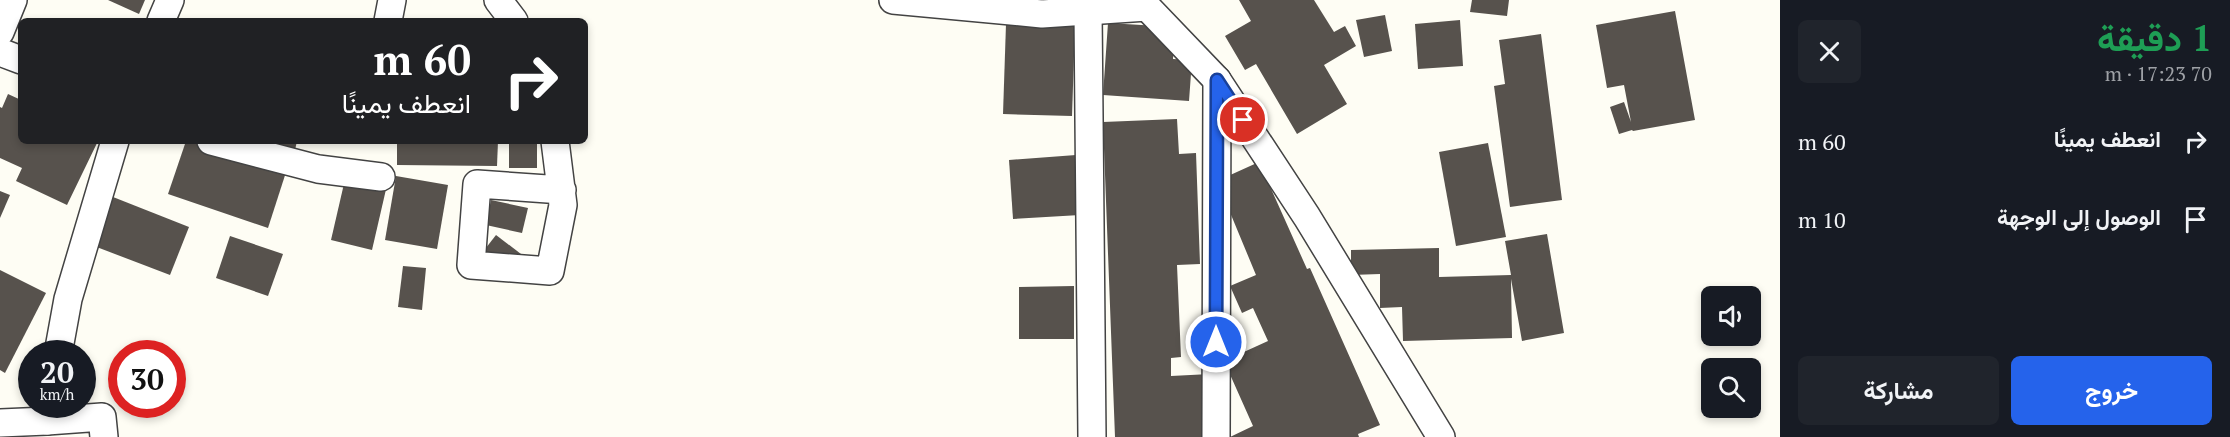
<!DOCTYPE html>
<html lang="ar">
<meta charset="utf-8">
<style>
:root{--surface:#171b24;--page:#20242c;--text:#f1f3f6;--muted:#9ea1a6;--accent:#2563eb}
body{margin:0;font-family:"PT Serif",Vazirmatn,serif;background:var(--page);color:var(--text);direction:rtl;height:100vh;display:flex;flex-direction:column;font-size:22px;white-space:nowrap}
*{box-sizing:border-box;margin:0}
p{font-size:20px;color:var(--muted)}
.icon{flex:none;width:33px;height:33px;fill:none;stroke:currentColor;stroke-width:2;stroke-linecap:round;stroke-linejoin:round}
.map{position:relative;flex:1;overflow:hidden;direction:ltr}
.panel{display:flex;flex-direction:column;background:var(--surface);width:450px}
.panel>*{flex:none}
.top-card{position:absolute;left:18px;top:18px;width:570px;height:126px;border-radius:9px;box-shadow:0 3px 9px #0003;direction:rtl;background:#202124;color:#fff;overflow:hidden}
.controls{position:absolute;left:1701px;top:286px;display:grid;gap:12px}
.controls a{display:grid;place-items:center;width:60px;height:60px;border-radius:9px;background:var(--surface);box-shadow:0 3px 9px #0003;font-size:30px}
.speed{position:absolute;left:18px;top:340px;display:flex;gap:12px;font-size:30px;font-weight:700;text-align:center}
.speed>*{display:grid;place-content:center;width:78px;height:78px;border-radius:50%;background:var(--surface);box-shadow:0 3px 9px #0003;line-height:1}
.speed small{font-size:15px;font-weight:400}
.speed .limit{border:9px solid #d22;background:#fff;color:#111}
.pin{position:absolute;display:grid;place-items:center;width:51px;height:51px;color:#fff;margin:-26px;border:3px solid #fff;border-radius:50%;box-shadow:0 2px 6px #0007}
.me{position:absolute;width:66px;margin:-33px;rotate:0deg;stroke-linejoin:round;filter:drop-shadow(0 0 4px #0008)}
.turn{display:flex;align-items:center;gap:21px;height:126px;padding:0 18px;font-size:27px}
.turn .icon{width:78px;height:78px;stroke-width:2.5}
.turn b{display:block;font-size:42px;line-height:51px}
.round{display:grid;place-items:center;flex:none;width:63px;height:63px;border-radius:9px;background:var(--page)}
.headline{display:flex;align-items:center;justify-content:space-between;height:102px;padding:0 18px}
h1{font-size:36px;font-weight:700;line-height:45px;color:#1e9e55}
.button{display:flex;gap:12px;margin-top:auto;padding:12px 18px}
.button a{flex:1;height:69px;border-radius:9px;background:var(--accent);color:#fff;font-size:24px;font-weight:700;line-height:69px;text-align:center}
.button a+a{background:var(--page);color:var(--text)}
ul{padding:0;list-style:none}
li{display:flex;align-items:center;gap:18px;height:78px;padding:0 18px}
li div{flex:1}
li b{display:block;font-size:22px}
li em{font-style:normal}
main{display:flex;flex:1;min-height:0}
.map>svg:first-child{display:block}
</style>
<main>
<section class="panel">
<div class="headline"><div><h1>1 دقيقة</h1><p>70 m · 17:23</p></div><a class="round"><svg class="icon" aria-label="close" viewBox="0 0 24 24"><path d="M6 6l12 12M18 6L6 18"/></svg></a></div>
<ul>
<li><svg class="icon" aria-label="right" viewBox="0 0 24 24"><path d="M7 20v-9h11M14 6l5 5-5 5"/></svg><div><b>انعطف يمينًا</b></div><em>60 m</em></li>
<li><svg class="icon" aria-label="arrive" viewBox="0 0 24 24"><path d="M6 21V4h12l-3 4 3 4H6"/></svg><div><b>الوصول إلى الوجهة</b></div><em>10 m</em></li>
</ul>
<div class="button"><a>خروج</a><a>مشاركة</a></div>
</section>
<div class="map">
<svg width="1780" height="437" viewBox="0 0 1780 437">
<rect width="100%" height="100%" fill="#fefdf4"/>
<g fill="#57524d">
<polygon points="108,0 145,0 139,14"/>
<polygon points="1239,0 1314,0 1334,32 1345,26 1356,46 1324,65 1347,104 1297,134 1256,64 1245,70 1225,36 1251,21"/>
<polygon points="1472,0 1509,0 1507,16 1470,12"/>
<polygon points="1675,11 1695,120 1633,131 1632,130 1619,134 1610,107 1624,102 1631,122 1624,85 1607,88 1596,25"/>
<polygon points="1385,15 1392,51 1364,57 1356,20"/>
<polygon points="1460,20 1463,66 1418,69 1415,24"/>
<polygon points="1108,23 1175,27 1173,59 1192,60 1189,101 1103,95"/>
<polygon points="1006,24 1075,26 1072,116 1003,114"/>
<polygon points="1541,34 1562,200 1510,207 1494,86 1505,84 1499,40"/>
<polygon points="8,94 21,100 21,141 98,141 67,205 16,181 22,168 0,158 0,107 2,108"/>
<polygon points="1177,119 1179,154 1196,153 1200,264 1177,265 1181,357 1171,358 1171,376 1210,374 1212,437 1115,437 1103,122"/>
<polygon points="186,141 214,141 288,166 268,228 168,194"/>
<polygon points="257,141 297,141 295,150"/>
<polygon points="397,141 498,141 497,166 397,165"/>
<rect x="509" y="141" width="28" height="27"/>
<polygon points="1488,143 1506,237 1456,246 1439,152"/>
<polygon points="1076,155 1080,215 1013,219 1009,160"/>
<polygon points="1259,162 1307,269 1310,268 1380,425 1358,434 1359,437 1230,437 1253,426 1224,361 1268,341 1253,308 1242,313 1230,286 1256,275 1217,181"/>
<polygon points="346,175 387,185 372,250 331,240"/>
<polygon points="396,176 448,185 437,249 385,240"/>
<polygon points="0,191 10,195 0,218"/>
<polygon points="113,197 189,227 170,275 94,246"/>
<polygon points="491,200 528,208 522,233 486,225"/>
<polygon points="1547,234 1564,333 1522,341 1511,279 1512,338 1403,341 1402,307 1380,308 1380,274 1351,275 1351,250 1439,248 1439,277 1511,275 1505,241"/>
<polygon points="496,235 521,254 507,272 482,253"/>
<polygon points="230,236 283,254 268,296 216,278"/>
<polygon points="403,266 426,268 422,310 398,307"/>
<polygon points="0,270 46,293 5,373 0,370"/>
<polygon points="1074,286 1074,339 1019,339 1019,287"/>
</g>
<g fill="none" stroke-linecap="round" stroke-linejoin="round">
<defs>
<g id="minor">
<polyline points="498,0 514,21"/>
<polyline points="893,0 1042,14 1147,7 1143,0"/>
<polyline points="1147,7 1217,80 1307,217 1441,437"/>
<polyline points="161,21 170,0"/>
<polyline points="388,21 392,0"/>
<polyline points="0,32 13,0"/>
<polyline points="0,52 21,60"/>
<polyline points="211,141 318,169 381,177"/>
<polyline points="555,141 563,205 550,271 471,265 477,184 562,190"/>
<polyline points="58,354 68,299 115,141"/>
<polyline points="47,421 102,417 104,437"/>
<polyline points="0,423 47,421 49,405"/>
<polyline points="1092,437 1088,11 1094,0"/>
<polyline points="1216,437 1217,80"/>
</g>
</defs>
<use href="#minor" stroke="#434343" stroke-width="30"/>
<use href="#minor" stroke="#fff" stroke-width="27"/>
</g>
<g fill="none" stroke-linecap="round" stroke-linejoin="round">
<defs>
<polyline id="route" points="1216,342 1217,80 1243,120"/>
</defs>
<use href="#route" stroke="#184099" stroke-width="15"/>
<use href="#route" stroke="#2563eb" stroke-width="10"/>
</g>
</svg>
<div class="controls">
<a><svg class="icon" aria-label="sound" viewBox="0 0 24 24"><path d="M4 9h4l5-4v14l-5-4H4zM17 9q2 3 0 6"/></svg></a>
<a><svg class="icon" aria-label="search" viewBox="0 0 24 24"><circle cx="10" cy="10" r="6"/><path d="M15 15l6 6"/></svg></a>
</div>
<div class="speed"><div>20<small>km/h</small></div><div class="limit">30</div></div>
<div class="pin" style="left:1243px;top:120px;background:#d93025"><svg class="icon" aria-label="arrive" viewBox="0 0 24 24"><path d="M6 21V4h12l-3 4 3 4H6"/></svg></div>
<svg class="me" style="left:1216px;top:342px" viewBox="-20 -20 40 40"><circle r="17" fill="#2563eb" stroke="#fff" stroke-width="3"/><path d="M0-11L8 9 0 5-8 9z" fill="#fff"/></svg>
<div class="top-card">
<div class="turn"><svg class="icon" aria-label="right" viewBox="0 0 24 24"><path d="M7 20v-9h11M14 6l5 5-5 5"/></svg><div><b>60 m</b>انعطف يمينًا</div></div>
</div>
</div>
</main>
